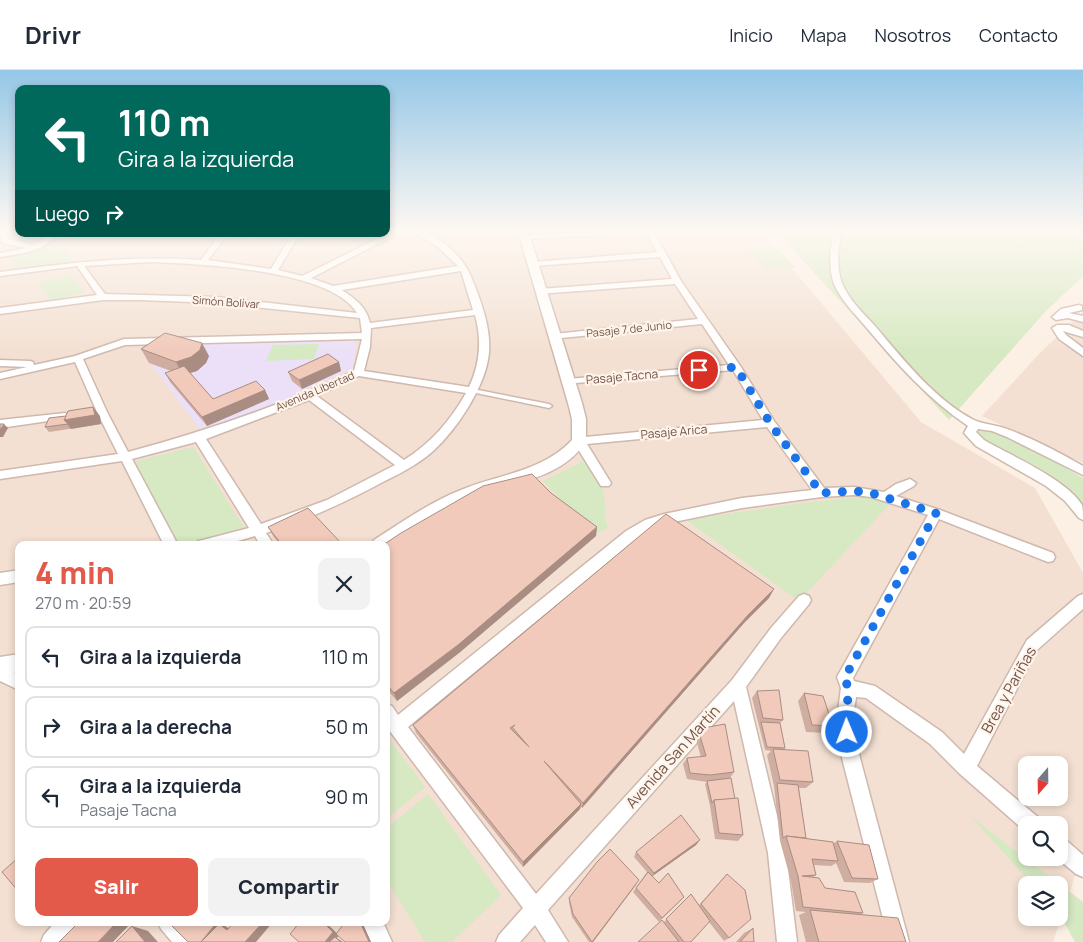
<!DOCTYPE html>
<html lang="es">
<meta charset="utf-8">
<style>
:root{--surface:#fff;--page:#f2f2f3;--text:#1f2937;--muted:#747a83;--line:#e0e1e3;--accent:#e45a4a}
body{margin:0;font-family:Manrope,sans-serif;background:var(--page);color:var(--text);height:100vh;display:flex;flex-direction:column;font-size:19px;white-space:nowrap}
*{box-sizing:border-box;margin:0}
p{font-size:16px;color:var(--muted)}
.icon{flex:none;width:28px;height:28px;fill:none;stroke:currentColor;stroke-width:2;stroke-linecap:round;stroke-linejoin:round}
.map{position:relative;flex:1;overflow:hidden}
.details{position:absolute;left:15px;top:471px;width:375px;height:385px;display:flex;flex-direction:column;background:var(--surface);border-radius:10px;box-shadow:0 2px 8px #0003}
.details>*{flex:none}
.banner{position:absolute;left:15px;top:15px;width:375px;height:152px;border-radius:10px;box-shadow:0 2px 8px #0003;background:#00695c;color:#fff;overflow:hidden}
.needle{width:32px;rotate:200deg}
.buttons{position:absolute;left:1018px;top:686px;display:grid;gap:10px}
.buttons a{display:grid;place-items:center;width:50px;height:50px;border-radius:10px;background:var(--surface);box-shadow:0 2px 8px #0003;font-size:25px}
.pin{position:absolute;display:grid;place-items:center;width:42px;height:42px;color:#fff;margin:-21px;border:2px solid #fff;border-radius:50%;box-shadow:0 1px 5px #0007}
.me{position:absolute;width:55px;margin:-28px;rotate:359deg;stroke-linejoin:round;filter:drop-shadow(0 0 4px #0008)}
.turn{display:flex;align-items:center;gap:18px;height:105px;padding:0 20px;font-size:22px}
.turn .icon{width:65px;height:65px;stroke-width:2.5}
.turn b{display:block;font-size:35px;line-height:42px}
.then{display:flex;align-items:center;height:48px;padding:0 20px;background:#0003;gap:10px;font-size:19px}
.round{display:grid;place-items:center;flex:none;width:52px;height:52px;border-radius:10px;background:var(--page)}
.summary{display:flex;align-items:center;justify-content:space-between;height:85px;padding:0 20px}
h1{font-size:30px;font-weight:800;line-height:38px;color:var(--accent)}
.action{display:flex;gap:10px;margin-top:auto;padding:10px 20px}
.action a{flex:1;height:58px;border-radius:10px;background:var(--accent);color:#fff;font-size:20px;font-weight:800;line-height:58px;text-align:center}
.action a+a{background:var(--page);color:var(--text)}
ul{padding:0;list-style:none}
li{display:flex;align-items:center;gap:15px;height:62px;margin:0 10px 8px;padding:0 10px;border:2px solid var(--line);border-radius:10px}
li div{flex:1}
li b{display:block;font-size:19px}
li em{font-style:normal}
header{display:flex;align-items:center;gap:30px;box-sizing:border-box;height:70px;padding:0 25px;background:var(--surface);border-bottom:1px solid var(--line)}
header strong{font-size:24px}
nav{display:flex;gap:28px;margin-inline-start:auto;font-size:18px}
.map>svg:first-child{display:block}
</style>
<header>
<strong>Drivr</strong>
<nav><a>Inicio</a><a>Mapa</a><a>Nosotros</a><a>Contacto</a></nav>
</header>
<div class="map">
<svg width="1083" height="872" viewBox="0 0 1083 872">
<rect width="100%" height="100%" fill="#fcefe3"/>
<g fill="#f3e0d2" fill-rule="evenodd">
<path d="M 0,160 L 19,160 L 19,164 L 386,164 L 386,160 L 760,160 L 921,352 L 1035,418 L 1083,503 L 1083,782 L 1053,872 L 0,872 ZM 19,475 L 386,475 L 386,852 L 19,852 ZM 1026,695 L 1059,695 L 1059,728 L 1026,728 ZM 1026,755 L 1059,755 L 1059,788 L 1026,788 ZM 1026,815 L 1059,815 L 1059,848 L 1026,848 Z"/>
<polygon points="1083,242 1083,393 982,346 1041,282"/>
</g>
<polygon fill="#ece0f8" points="353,270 357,275 352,299 292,327 201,361 140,279 150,274"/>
<g fill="#d6e9c2">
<polygon points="775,160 1083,160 1083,206 1045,242 949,350"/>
<polygon points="57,168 57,181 66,180 74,193 14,199 12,185 42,177"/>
<polygon points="777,178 796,198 766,200 749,180"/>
<polygon points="69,204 84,222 52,231 38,213"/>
<polygon points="319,274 314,289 266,291 273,275"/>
<path d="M 975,357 C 1005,362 1056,392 1083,408 L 1083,438 L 1074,425 L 976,366 Z"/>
<polygon points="193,377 245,459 177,475 133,392"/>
<path d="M 589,386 C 598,400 603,415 605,433 C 605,441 604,449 608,457 L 599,463 L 564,433 L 543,411 L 578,394 Z"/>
<polygon points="864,426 874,426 889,435 799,531 686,450 794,434"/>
<polygon points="386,665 425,717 386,749"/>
<polygon points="428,724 501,825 452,872 425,872 386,809 386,759"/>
<polygon points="970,746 1083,832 1083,872 1075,872 1059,843 1059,815 1033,815"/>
</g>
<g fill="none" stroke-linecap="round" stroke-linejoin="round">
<defs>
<polygon id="service" points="473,319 549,334 552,336 549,338 471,322 471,320"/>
<g id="minor">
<path d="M 395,160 L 405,160 L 311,208 L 333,216 L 458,196 L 438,177 L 410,160 C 435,160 463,185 472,209 C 481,231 491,258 489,282 C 487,314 457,360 432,382 C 417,395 399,404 381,413 C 344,433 306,450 266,463 L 274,475 L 260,475 L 255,466 L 224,475 L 196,475 L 198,471 L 203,470 L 249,458 L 196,372 L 132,389 L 178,475 L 164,475 L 122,391 L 0,409 L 0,401 L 118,384 L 97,342 L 75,292 L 0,309 L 0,303 L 27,297 L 0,296 L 0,290 L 30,291 L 33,292 L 34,295 L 75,286 L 124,269 L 362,263 L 360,248 L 217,233 L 141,230 L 103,230 L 0,244 L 0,238 L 97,225 L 77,196 L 0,206 L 0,202 C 68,193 131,185 201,190 L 220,164 L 228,164 L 208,190 L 271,199 L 292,164 L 300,164 L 278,200 L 302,206 ZM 152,192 C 199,194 331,199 357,243 L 217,227 L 105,224 L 84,196 ZM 461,201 L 473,240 L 370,253 C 366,236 355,229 342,220 ZM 475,245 C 482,270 480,294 469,317 L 364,301 L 370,277 L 371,258 ZM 362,269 L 354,301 C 281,336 206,361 128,382 L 107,342 L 83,289 L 125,275 ZM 359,306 L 466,323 C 451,350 430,374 404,390 L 317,326 ZM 309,330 L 395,395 L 327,430 L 261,454 L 206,369 Z"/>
<polygon points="615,160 653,160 681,211 741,297 774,351 824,418 854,417 884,422 896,414 910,409 916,413 914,416 896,426 940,440 1053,483 1055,487 1053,491 1048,492 939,449 853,608 854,611 875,616 942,662 964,684 1027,570 1078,526 1083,524 1083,539 1037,580 977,696 1039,748 1041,755 1026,755 1026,762 960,704 930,674 866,628 856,627 853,648 860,688 909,872 889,872 842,688 837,648 841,618 837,607 928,445 871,427 854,425 821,427 742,438 664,454 654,457 636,469 408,657 536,824 732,610 771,558 799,526 804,524 809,526 811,530 809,534 781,568 746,617 786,783 797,872 777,872 768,783 734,631 548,840 568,872 546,872 535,855 520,872 496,872 499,865 523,838 386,656 386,634 392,636 398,645 626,461 645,450 664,444 742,428 812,420 767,357 587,374 611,413 609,416 601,416 573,371 575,368 763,350 733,300 564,314 564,310 568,309 729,295 702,254 551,269 551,265 554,264 698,249 675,214 537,224 537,220 540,219 672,209 660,187 533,196 529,194 533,192 657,182 647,163 525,169 521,167 525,165"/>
<path d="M 834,160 L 842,160 C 838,176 836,198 842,213 C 849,230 863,243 875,256 C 902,288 936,331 974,350 C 981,354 998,355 1007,359 C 1034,369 1059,382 1083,396 L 1083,405 L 1007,367 L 992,361 L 978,359 L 976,362 L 984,370 C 1010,385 1067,410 1082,435 C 1083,439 1083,445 1083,450 L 1079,448 L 1065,431 L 1046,416 L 976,376 L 964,363 L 968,356 C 928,329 897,294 866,257 C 855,244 841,230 834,214 C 828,198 830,176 834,160 Z"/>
<path d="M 0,163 L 5,163 L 8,169 L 34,175 L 49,164 L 57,164 C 44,182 21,184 0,187 L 0,183 L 26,178 L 2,173 Z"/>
<polygon points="1079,235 1082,236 1082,240 1069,243 1083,246 1083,252 1068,248 1056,250 1052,247 1061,239"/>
<polygon points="1057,255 1069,255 1083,261 1083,267 1063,261 1066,265 1083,278 1083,286 1059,269 1052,258"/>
<polygon points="65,343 70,346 69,348 0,358 0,350"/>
<polygon points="19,500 19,512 0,515 0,503"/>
<polygon points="0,596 19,605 19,620 0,611"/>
<polygon points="1059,768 1066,770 1083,785 1083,807 1076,804 1057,788 1059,788"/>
<polygon points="55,852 80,852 77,859 65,872 41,872 44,865"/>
<polygon points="158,852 182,852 193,865 196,872 172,872 161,859"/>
<polygon points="362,852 383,852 392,872 371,872"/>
</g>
<g id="tertiary">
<path d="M 515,160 L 525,160 L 530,167 L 582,333 L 586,349 L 586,371 C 562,410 510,412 472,428 C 441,441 413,461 386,480 L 386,475 L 371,475 L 374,470 C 402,452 430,432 461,420 C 499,404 542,402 572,370 L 572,349 L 568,333 L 520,168 Z"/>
<polygon points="19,584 19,602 0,605 0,587"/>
</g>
</defs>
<use href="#service" stroke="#cfb8ad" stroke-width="3"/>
<use href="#minor" stroke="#cfb8ad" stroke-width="3"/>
<use href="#tertiary" stroke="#cfb8ad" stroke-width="3"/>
<use href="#service" fill="#fff" fill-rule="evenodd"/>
<use href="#minor" fill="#fff" fill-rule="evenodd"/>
<use href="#tertiary" fill="#fff" fill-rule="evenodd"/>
</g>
<g fill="#cfaea1">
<polygon points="141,279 209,286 206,293 197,301 190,303 213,329 265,320 269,329 207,356 170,312 165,303 171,301 149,293"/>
<polygon points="339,292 341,301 302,319 292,311 288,302"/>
<polygon points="100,346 101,354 49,362 45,357"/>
<polygon points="551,423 597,457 596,466 459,583 397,631 386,618 386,475"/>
<polygon points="268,457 343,475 280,475 273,466"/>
<polygon points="769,528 744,553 582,738 581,737 580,739 523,797 416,663 413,655"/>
<polygon points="757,621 783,650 780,653 785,678 784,679 813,712 806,718 799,718 806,768 833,774 837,771 878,809 870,813 844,812 836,793 831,796 814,795 816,805 813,807 825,818 863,843 860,845 906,872 806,872 799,845 806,842 796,841 791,811 780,771 774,716 767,685 771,681 765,680 752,628"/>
<polygon points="804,623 833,656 826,663 806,662 798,631"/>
<polygon points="698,659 734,702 730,708 743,765 738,771 715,769 710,736 705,714 707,712 687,709 683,694 687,688 701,687 695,666"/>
<polygon points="696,775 652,806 659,813 684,827 659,852 633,822 647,802 634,787 636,782"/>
<polygon points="727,804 729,868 724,871 709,852 691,872 638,872 664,852 691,824 699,835"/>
<polygon points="637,814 593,872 589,872 572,847 569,832 569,828"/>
<polygon points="753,858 754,872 736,872 744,863"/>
</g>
<g fill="#a98d83">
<polygon points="202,273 209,286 206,293 197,301 183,305 176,292"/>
<polygon points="339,292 341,301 302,319 299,310"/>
<polygon points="265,320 269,329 207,356 202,347"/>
<polygon points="93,337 100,346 101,354 71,359 64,350"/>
<polygon points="4,354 8,358 3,367 0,367 0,360"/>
<polygon points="597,457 596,466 459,583 397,631 394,623"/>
<polygon points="774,519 769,528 744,553 582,738 583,733 748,545"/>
<polygon points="581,734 580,739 523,797 523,792"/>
<polygon points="700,770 696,775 651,807 654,803"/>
<polygon points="639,810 593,872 592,872"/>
<polygon points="117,852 132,852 113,872 98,872"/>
<polygon points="217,852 228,852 225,856 236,863 201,872"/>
<polygon points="263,852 273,852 256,872 245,872"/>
<polygon points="323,852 325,852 339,865 337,868 343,872 325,872"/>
<polygon points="360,852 362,852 371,872 369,872"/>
<polygon points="132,856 148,861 158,872 145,872"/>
</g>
<g fill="#f1cabb" stroke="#a98d83" fill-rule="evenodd">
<polygon points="165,263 202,273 200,280 191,287 176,292 141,279"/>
<polygon points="328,284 339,292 299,310 288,302"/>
<polygon points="184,296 213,329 256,311 265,320 202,347 165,303"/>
<polygon points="93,337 95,345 64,350 68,341"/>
<polygon points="66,346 64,350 68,354 45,357 49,348"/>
<polygon points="0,354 4,354 0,360"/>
<polygon points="532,404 551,423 597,457 458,575 394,623 386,614 386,475 383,475 401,463 483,416"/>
<polygon points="308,438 343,475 282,475 268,457"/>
<path d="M 666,444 L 774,519 L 748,545 L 583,733 L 544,691 L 581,734 L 523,792 L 413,655 ZM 515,655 L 512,657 L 529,677 L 510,658 Z"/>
<polygon points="779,620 783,650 763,648 757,621"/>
<polygon points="804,623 823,626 833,656 812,655"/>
<polygon points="761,652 780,653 785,678 767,677"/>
<polygon points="725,654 734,702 710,705 690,703 687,688 706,686 698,659"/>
<polygon points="773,679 808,681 813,712 780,710"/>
<polygon points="731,708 735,729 714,730 712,733 707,711"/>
<polygon points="777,713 798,715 806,768 786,766 783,768"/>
<polygon points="738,728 743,765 719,763 714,730"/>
<polygon points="681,745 700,770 654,803 636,782"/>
<polygon points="786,766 833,772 838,791 812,789 816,805 802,806 819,808 825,818 855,822 863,843 803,837 798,806"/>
<polygon points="837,771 869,775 878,809 852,808"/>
<polygon points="610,779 639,810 592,872 573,844 569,828 597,792"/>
<polygon points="19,787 19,822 2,802"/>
<polygon points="648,802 659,813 668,803 684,827 662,848 636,818"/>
<polygon points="727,804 745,820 751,849 729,868 701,834"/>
<polygon points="691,824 710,851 691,872 684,872 666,849"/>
<polygon points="810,840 898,848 906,872 819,872"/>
<polygon points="662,850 679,872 638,872"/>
<polygon points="79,852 117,852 98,872 59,872"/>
<polygon points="168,852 217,852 201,872 188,872"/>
<polygon points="234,852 263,852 245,872 201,872 219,854 227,860"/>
<polygon points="300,852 323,852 333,862 325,872 299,872 290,864"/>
<polygon points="345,852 360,852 369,872 345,872 336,864"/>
<polygon points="132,856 145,872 116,872"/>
<polygon points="753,858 754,872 740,872"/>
<polygon points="335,867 341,872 329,872"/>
</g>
<linearGradient id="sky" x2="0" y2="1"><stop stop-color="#95c7e7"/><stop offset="0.57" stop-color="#fef8f2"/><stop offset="1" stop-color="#fef8f2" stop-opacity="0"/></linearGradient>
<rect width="1083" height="283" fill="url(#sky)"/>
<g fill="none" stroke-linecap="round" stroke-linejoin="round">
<path stroke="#1a73e8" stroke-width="9" stroke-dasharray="0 16.2" d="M 699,300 L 736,297 L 770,353 L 821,423 L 854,421 L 871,423 L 936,443 L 845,607 C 851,625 845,643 847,662"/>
</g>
<g text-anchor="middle" stroke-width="4.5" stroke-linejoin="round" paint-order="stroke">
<g font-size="11" fill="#73544a" stroke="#fff4e9">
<text transform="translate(226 232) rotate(4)" y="4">Simón Bolívar</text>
<text transform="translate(629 259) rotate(-6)" y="4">Pasaje 7 de Junio</text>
<text transform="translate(315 321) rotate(-23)" y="4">Avenida Libertad</text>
</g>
<g font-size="12" fill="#73544a" stroke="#fff4e9">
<text transform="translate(622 307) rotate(-5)" y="4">Pasaje Tacna</text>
<text transform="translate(674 362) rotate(-5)" y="4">Pasaje Arica</text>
</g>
<g font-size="15" fill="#73544a" stroke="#fff4e9">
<text transform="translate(1009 620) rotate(-61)" y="5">Brea y Pariñas</text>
<text transform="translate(673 687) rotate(-48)" y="5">Avenida San Martín</text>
</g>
</g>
</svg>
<div class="buttons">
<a><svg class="needle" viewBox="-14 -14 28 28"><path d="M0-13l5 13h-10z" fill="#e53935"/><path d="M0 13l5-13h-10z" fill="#747a83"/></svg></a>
<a><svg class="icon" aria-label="search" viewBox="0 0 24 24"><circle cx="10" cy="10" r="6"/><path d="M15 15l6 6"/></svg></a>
<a><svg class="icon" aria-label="layers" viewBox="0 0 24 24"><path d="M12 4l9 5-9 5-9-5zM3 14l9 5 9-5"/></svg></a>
</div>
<div class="pin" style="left:699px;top:300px;background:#d93025"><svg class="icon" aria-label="arrive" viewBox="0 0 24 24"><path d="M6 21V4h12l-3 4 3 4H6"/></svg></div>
<svg class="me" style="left:847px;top:662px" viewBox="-20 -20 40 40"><circle r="17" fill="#1a73e8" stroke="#fff" stroke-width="3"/><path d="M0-11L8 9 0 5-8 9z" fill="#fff"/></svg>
<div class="banner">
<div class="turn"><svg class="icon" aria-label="left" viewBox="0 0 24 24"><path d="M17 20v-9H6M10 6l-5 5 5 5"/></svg><div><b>110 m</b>Gira a la izquierda</div></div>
<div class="then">Luego<svg class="icon" aria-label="right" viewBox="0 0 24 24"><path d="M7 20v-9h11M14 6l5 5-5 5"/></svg></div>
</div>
<section class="details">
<div class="summary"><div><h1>4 min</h1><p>270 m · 20:59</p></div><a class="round"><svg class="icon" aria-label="close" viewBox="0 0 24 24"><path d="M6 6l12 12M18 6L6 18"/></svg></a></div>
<ul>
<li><svg class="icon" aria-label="left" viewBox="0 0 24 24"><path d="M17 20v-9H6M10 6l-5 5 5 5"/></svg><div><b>Gira a la izquierda</b></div><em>110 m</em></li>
<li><svg class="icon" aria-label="right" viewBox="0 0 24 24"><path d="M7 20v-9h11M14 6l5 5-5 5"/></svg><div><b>Gira a la derecha</b></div><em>50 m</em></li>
<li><svg class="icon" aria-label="left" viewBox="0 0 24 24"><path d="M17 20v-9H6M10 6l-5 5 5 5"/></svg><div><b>Gira a la izquierda</b><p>Pasaje Tacna</p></div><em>90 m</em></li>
</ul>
<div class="action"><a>Salir</a><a>Compartir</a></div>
</section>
</div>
